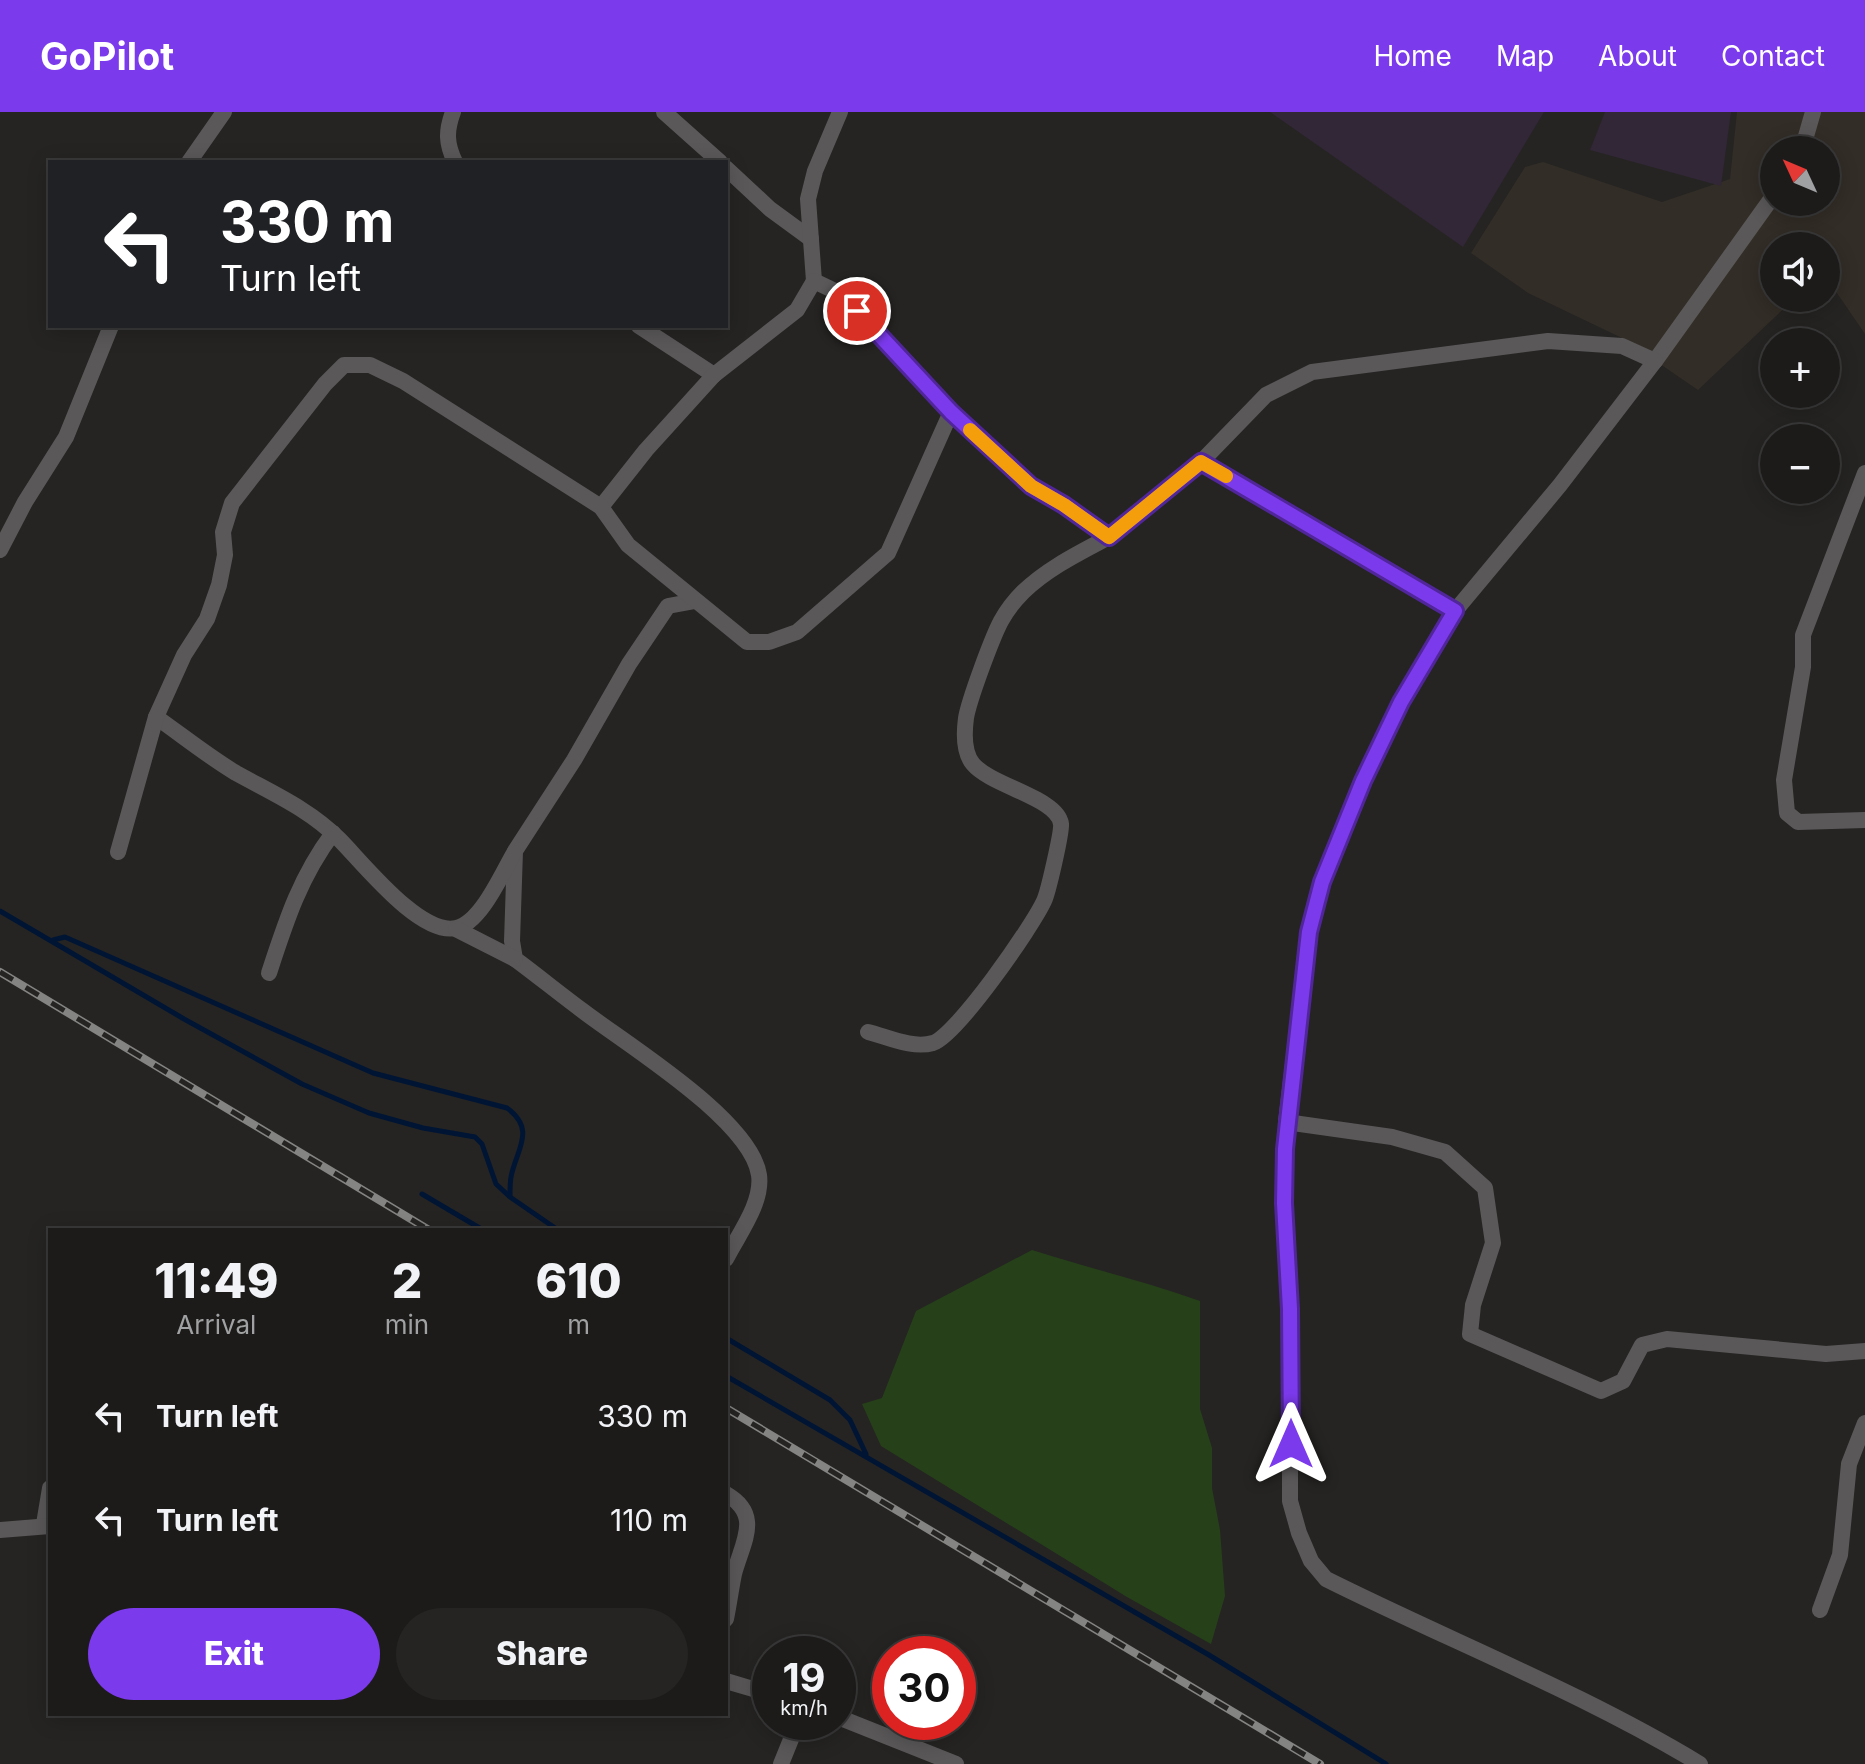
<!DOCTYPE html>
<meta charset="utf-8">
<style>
:root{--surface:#1c1b1a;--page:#252423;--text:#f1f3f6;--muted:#a0a1a2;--line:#3a3939;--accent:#7c3aed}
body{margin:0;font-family:Inter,sans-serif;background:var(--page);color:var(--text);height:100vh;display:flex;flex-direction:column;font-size:30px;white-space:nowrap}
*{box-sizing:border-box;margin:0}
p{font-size:26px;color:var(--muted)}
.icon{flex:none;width:44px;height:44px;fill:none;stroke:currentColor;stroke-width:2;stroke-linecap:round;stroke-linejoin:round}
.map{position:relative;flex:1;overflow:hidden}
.side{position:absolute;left:48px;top:1116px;width:680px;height:488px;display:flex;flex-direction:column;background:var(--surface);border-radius:0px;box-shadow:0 4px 20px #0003,0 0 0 2px var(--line)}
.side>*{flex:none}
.guide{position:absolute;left:48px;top:48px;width:680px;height:168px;border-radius:0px;box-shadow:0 4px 20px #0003,0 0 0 2px var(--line);background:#202124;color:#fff;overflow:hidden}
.needle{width:52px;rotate:314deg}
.buttons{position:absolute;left:1760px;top:24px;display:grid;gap:16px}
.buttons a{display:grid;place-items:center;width:80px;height:80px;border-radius:50%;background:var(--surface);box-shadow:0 4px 20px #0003,0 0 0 2px var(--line);font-size:40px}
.speed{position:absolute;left:752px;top:1524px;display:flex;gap:16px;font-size:40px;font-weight:700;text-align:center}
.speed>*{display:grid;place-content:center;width:104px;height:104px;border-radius:50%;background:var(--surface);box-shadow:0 4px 20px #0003,0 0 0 2px var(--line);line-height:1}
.speed small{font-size:20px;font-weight:400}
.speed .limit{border:12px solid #d22;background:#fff;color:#111}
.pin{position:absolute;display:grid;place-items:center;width:68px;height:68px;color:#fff;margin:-34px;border:4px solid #fff;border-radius:50%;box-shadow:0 2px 8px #0007}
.me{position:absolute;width:88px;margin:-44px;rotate:0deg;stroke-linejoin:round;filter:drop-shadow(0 0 6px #0008)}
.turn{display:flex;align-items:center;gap:28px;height:168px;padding:0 40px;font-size:36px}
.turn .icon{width:104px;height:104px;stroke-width:2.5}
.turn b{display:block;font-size:56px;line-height:68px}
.eta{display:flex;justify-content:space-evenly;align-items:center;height:136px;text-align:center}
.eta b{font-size:48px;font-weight:800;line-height:56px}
.cta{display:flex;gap:16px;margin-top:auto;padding:16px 40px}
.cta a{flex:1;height:92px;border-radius:48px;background:var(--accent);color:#fff;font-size:32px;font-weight:800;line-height:92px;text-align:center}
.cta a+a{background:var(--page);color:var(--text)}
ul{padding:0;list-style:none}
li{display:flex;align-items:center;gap:24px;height:104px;padding:0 40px}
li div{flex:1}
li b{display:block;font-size:30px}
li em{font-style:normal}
header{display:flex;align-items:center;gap:48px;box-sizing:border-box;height:112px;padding:0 40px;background:var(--accent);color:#fff}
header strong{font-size:38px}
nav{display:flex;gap:44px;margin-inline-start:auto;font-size:28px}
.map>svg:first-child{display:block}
</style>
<header>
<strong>GoPilot</strong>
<nav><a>Home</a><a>Map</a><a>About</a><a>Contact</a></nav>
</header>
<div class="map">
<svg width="1865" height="1652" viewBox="0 0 1865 1652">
<rect width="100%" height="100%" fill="#252422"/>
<path fill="#322d26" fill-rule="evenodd" d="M 1737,0 L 1865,0 L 1865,222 L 1826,165 L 1826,134 L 1774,134 L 1774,186 L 1795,186 L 1698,278 L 1622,226 L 1528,181 L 1471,141 L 1525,55 L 1543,50 L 1662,90 L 1730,67 ZM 1774,38 L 1826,38 L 1826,90 L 1774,90 Z"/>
<g fill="#312736">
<polygon points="1270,0 1544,0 1463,135"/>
<polygon points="1605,0 1731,0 1721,74 1590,38"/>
</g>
<path fill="#26411a" d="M 1032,1138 C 1088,1156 1144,1169 1200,1189 L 1200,1297 L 1212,1336 L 1212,1376 L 1220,1418 L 1225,1484 L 1211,1532 L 1127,1485 L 881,1334 L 862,1292 L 882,1286 L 916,1199 Z"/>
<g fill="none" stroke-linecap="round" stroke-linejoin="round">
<g stroke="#001534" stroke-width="5">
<polyline points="0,799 184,907 302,972 369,1001 423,1016 475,1025 482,1032 496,1072 510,1085 558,1118"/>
<path d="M 53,828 L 65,825 L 373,961 L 507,996 C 537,1018 516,1038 511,1065 C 510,1071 510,1078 510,1084"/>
<polyline points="422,1082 483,1118"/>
<polyline points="726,1226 830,1288 850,1308 866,1342"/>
<polyline points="726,1264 1209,1543 1386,1652"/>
</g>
<g stroke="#5a5859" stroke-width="16">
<path d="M 453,0 C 446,19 446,31 455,50"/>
<polyline points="664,0 720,50"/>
<polyline points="1802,38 1813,0"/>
<polyline points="189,50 224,0"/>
<polyline points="726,56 770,97 811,127"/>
<polyline points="814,169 808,87 815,59 840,0"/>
<polyline points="639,214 714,263"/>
<polyline points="1655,249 1774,83"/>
<polyline points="1201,350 1455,499"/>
<polyline points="1865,361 1803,523 1803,555 1784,668 1787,701 1798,710 1865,708"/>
<polyline points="601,395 646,338 714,263 797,198 814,169 837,180 857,199 951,300"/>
<polyline points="0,438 25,390 66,325 111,214"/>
<path d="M 695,489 L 668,494 L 629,552 L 574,648 L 515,739 L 512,829 L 515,847 C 538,864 560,882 583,899 C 626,932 751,1008 759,1063 C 763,1091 738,1123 726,1147"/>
<path d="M 156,605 C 183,624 209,645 236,661 C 272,681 309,697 339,727 C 363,751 420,824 456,816 C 481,811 502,761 514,741"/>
<path d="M 118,740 L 156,605 L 184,543 L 207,507 L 219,473 L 225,443 L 223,420 L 232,391 L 325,272 L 344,253 L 370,253 L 403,269 L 601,395 L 628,433 L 747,530 L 769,530 L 797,520 L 888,441 L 951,300 L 1031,374 L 1064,393 L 1109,425 L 1201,350 L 1266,283 L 1312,260 L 1548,229 L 1622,234 L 1655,249 L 1560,373 L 1455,499 L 1401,590 L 1363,669 L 1322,770 L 1309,820 L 1286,1010 L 1284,1091 L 1290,1197 L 1290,1389 L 1299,1421 L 1311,1449 L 1326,1467 C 1450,1529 1581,1580 1700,1652"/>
<polyline points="456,817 515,847"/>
<path d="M 269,861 C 286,809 300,765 333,721"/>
<path d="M 868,920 C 888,925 912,937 933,931 C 957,923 1032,815 1044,789 C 1048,781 1062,720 1061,712 C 1058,686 991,674 973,652 C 963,640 964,621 966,606 C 969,588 992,526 1001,509 C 1006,500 1015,488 1023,480 C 1048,456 1079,441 1109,425"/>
<polyline points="1286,1010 1392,1025 1445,1040 1485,1076 1493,1131 1473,1193 1470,1222 1601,1279 1623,1269 1642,1233 1667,1227 1826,1242 1865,1239"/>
<path d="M 726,1382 C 763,1403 742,1431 734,1462 C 731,1477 729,1492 726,1507"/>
<polyline points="44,1412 50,1376"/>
<polyline points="0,1418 50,1414"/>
<polyline points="1820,1498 1840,1443 1849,1352 1865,1311"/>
<polyline points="726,1569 770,1582"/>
<polyline points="838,1605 956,1652"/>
<polyline points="781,1652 798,1610"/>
</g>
<defs>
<g id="rail">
<polyline points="0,860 429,1118"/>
<polyline points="726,1296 1320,1652"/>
</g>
</defs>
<use href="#rail" stroke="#848482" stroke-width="8"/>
<use href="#rail" stroke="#252422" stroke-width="5" stroke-dasharray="15" stroke-linecap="butt"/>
</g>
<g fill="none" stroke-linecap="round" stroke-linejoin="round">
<defs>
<polyline id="route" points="857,199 951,300 1031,374 1064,393 1109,425 1201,350 1455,499 1401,590 1363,669 1322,770 1309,820 1285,1037 1284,1091 1290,1197 1291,1332"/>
</defs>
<use href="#route" stroke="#51269a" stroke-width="20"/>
<use href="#route" stroke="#7c3aed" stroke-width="14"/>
<polyline stroke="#f59e0b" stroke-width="14" points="970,318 1031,374 1064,393 1109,425 1201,350 1226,364"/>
</g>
</svg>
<div class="buttons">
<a><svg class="needle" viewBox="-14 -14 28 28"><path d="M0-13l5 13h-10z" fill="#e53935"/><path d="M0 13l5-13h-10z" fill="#a0a1a2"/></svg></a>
<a><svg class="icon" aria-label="sound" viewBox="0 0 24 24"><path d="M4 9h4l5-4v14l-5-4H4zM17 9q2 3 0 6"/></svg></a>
<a>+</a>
<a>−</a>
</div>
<div class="speed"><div>19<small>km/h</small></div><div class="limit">30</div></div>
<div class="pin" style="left:857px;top:199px;background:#d93025"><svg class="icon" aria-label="arrive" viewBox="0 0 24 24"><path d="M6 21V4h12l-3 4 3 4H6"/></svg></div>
<svg class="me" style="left:1291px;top:1332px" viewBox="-20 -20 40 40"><path d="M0-17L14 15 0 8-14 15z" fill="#7c3aed" stroke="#fff" stroke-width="4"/></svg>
<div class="guide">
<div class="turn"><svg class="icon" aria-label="left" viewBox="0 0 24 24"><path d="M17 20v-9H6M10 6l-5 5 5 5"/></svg><div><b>330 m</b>Turn left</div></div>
</div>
<section class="side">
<div class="eta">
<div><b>11:49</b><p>Arrival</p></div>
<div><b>2</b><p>min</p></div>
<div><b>610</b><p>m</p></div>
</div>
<ul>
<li><svg class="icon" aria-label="left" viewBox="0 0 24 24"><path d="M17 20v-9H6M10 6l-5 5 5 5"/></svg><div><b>Turn left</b></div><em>330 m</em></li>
<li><svg class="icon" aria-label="left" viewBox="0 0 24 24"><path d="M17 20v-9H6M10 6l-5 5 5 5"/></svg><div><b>Turn left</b></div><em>110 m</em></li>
</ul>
<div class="cta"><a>Exit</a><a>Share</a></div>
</section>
</div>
